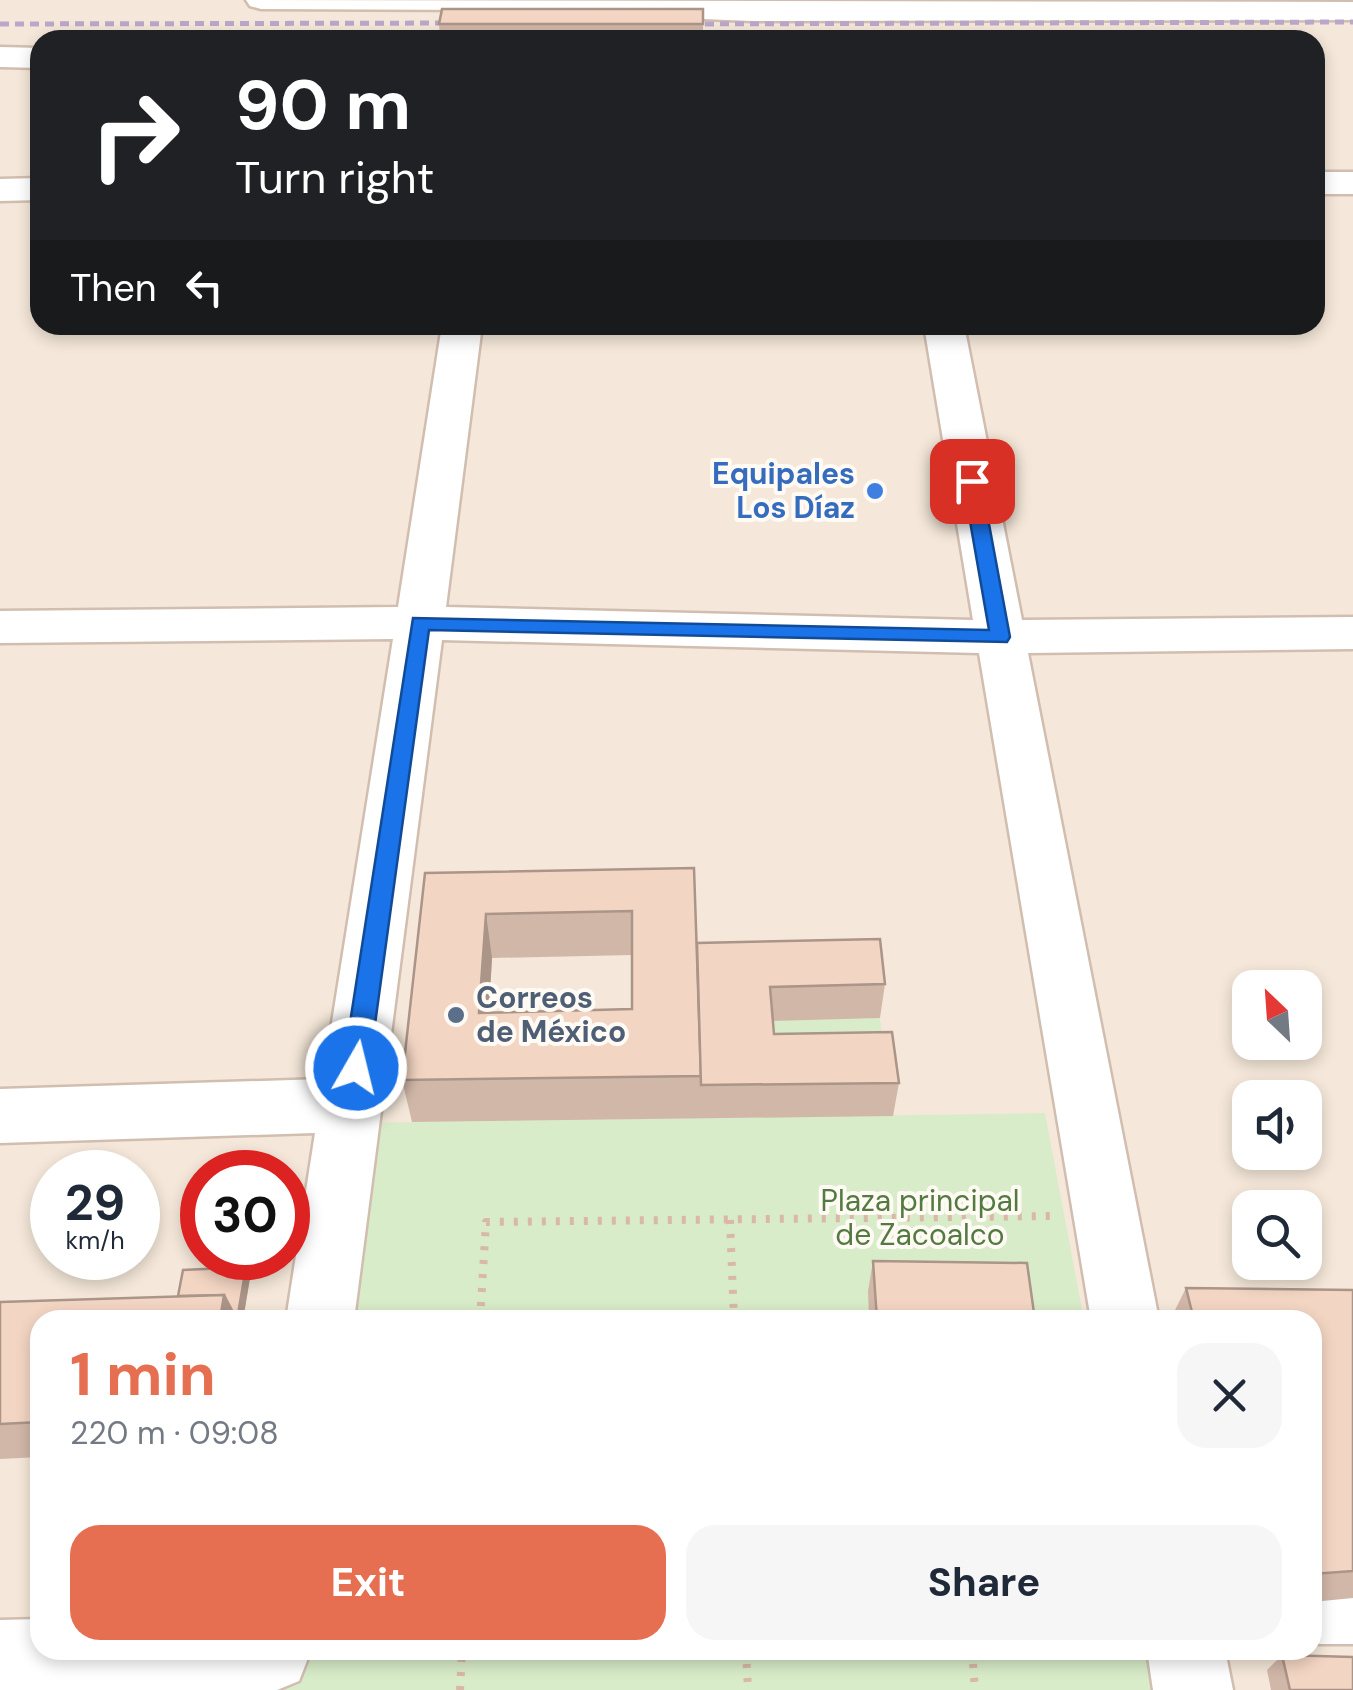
<!DOCTYPE html>
<meta charset="utf-8">
<style>
:root{--surface:#fff;--page:#f6f6f7;--text:#1f2937;--muted:#747a83;--accent:#e76f51}
body{margin:0;font-family:"DM Sans",sans-serif;background:var(--page);color:var(--text);height:100vh;display:flex;flex-direction:column;font-size:38px;white-space:nowrap}
*{box-sizing:border-box;margin:0}
p{font-size:32px;color:var(--muted)}
.icon{flex:none;width:55px;height:55px;fill:none;stroke:currentColor;stroke-width:2;stroke-linecap:round;stroke-linejoin:round}
.map{position:relative;flex:1;overflow:hidden}
.panel{position:absolute;left:30px;top:1310px;width:1292px;height:350px;display:flex;flex-direction:column;background:var(--surface);border-radius:30px;box-shadow:0 5px 15px #0003}
.panel>*{flex:none}
.banner{position:absolute;left:30px;top:30px;width:1295px;height:305px;border-radius:30px;box-shadow:0 5px 15px #0003;background:#202124;color:#fff;overflow:hidden}
.needle{width:65px;rotate:335deg}
.tools{position:absolute;left:1232px;top:970px;display:grid;gap:20px}
.tools a{display:grid;place-items:center;width:90px;height:90px;border-radius:20px;background:var(--surface);box-shadow:0 5px 15px #0003;font-size:50px}
.speed{position:absolute;left:30px;top:1150px;display:flex;gap:20px;font-size:50px;font-weight:700;text-align:center}
.speed>*{display:grid;place-content:center;width:130px;height:130px;border-radius:50%;background:var(--surface);box-shadow:0 5px 15px #0003;line-height:1}
.speed small{font-size:25px;font-weight:400}
.speed .limit{border:15px solid #d22;background:#fff;color:#111}
.pin{position:absolute;display:grid;place-items:center;width:85px;height:85px;color:#fff;margin:-42px;border-radius:20px;box-shadow:0 5px 15px #0006}
.me{position:absolute;width:110px;margin:-55px;rotate:8deg;stroke-linejoin:round;filter:drop-shadow(0 0 8px #0008)}
.turn{display:flex;align-items:center;gap:35px;height:210px;padding:0 40px;font-size:45px}
.turn .icon{width:130px;height:130px;stroke-width:2.5}
.turn b{display:block;font-size:70px;line-height:85px}
.then{display:flex;align-items:center;height:95px;padding:0 40px;background:#0003;gap:20px;font-size:38px}
.round{display:grid;place-items:center;flex:none;width:105px;height:105px;border-radius:30px;background:var(--page)}
.summary{display:flex;align-items:center;justify-content:space-between;height:170px;padding:0 40px}
h1{font-size:60px;font-weight:700;line-height:75px;color:var(--accent)}
.button{display:flex;gap:20px;margin-top:auto;padding:20px 40px}
.button a{flex:1;height:115px;border-radius:30px;background:var(--accent);color:#fff;font-size:40px;font-weight:700;line-height:115px;text-align:center}
.button a+a{background:var(--page);color:var(--text)}
.map>svg:first-child{display:block}
</style>
<div class="map">
<svg width="1353" height="1690" viewBox="0 0 1353 1690">
<rect width="100%" height="100%" fill="#fdf6ec"/>
<path fill="#f5e8da" fill-rule="evenodd" d="M 0,0 L 1353,0 L 1353,1690 L 0,1690 ZM 40,40 L 1315,40 L 1315,325 L 40,325 ZM 1250,988 L 1305,988 L 1305,1042 L 1250,1042 ZM 1250,1098 L 1305,1098 L 1305,1152 L 1250,1152 ZM 52,1172 L 138,1172 L 138,1258 L 52,1258 ZM 202,1172 L 288,1172 L 288,1258 L 202,1258 ZM 1250,1208 L 1305,1208 L 1305,1262 L 1250,1262 ZM 40,1320 L 1312,1320 L 1312,1650 L 40,1650 Z"/>
<g fill="#d8ecc9">
<polygon points="880,1018 886,1065 771,1067 768,1021"/>
<polygon points="1045,1113 1084,1320 330,1320 357,1123"/>
<polygon points="286,1650 1145,1650 1152,1690 280,1690"/>
</g>
<g fill="none" stroke-linecap="round" stroke-linejoin="round">
<defs>
<g id="minor">
<polygon points="246,0 1353,2 1353,20 752,21 481,10 261,9 250,6"/>
<polygon points="0,47 40,48 40,68 0,67"/>
<rect x="1315" y="172" width="38" height="22"/>
<polygon points="40,178 40,200 0,201 0,179"/>
<polygon points="442,325 482,325 446,607 973,620 924,325 964,325 1022,620 1353,617 1353,649 1028,653 1159,1320 1091,1320 979,653 442,640 354,1320 286,1320 315,1133 0,1143 0,1089 323,1079 393,639 0,643 0,611 398,607"/>
<rect x="1312" y="1566" width="41" height="78"/>
<polygon points="40,1619 40,1650 310,1653 299,1681 277,1690 0,1690 0,1620"/>
<polygon points="1147,1650 1225,1650 1233,1690 1153,1690"/>
</g>
</defs>
<use href="#minor" stroke="#d1beb0" stroke-width="5"/>
<g stroke="#d9b8a5" stroke-width="8" stroke-dasharray="4 10" stroke-linecap="butt">
<polyline points="730,1220 734,1320"/>
<polyline points="480,1320 486,1222 1050,1216"/>
<polyline points="746,1650 748,1690"/>
<polyline points="972,1650 975,1690"/>
<polyline points="460,1690 462,1650"/>
</g>
<use href="#minor" fill="#fff" fill-rule="evenodd"/>
<g stroke="#b9a8c9" stroke-width="5" stroke-dasharray="9 6" stroke-linecap="butt">
<polyline points="0,24 465,23"/>
<polyline points="675,24 1353,22"/>
</g>
</g>
<g fill="#d1b7a8" fill-rule="evenodd">
<polygon points="703,9 703,40 440,40 439,24"/>
<path d="M 694,868 L 697,943 L 885,984 L 880,1018 L 773,1021 L 774,1034 L 899,1083 L 893,1116 L 412,1122 L 402,1080 L 425,873 ZM 632,955 L 632,1009 L 489,1012 L 492,958 Z"/>
<polygon points="873,1261 1035,1320 869,1320 868,1291"/>
<polygon points="250,1278 243,1320 40,1320 40,1457 0,1459 0,1302 178,1296"/>
<polygon points="1186,1288 1353,1290 1353,1598 1312,1602 1312,1320 1170,1320"/>
<polygon points="1282,1655 1353,1690 1271,1690 1267,1670"/>
</g>
<g fill="#aa9588">
<polygon points="486,914 492,958 486,1055 479,1013"/>
<polygon points="246,1267 250,1278 243,1320 237,1320"/>
<polygon points="224,1295 236,1320 220,1320"/>
</g>
<g fill="#f3d5c3" stroke="#aa9588" stroke-width="2.5" fill-rule="evenodd">
<polygon points="442,9 703,9 703,24 439,24"/>
<path d="M 694,868 L 701,1076 L 402,1080 L 425,873 ZM 632,911 L 632,1009 L 479,1013 L 486,914 Z"/>
<polygon points="880,939 885,984 770,987 774,1034 892,1032 899,1083 701,1085 697,943"/>
<polygon points="873,1261 1027,1263 1035,1320 877,1320"/>
<polygon points="246,1267 237,1320 224,1295 178,1296 183,1270"/>
<polygon points="1186,1288 1353,1290 1353,1571 1312,1574 1312,1320 1194,1320"/>
<polygon points="224,1295 220,1320 40,1320 40,1422 0,1424 0,1302"/>
<polygon points="1282,1655 1353,1657 1353,1690 1290,1690"/>
</g>
<polygon fill="#1a73e8" stroke="#114b97" stroke-width="2.5" points="972,475 981,481 1010,637 1007,642 429,630 369,1068 365,1075 356,1078 347,1075 343,1068 413,618 989,630 963,481"/>
<circle fill="#3f7fe0" stroke="#fffaf3" stroke-width="4" cx="875" cy="491" r="10"/>
<circle fill="#5c6f8a" stroke="#fffaf3" stroke-width="4" cx="456" cy="1015" r="10"/>
<g text-anchor="middle" stroke-width="8" stroke-linejoin="round" paint-order="stroke">
<g font-size="30" font-weight="bold" fill="#366cbe" stroke="#fffaf3" text-anchor="end">
<text x="855" y="484">Equipales<tspan x="855" dy="34">Los Díaz</tspan></text>
</g>
<g font-size="30" font-weight="bold" fill="#4e5e75" stroke="#fffaf3" text-anchor="start">
<text x="476" y="1008">Correos<tspan x="476" dy="34">de México</tspan></text>
</g>
<g font-size="30" fill="#537a41" stroke="#fffaf3">
<text x="920" y="1211">Plaza principal<tspan x="920" dy="34">de Zacoalco</tspan></text>
</g>
</g>
</svg>
<div class="tools">
<a><svg class="needle" viewBox="-14 -14 28 28"><path d="M0-13l5 13h-10z" fill="#e53935"/><path d="M0 13l5-13h-10z" fill="#747a83"/></svg></a>
<a><svg class="icon" aria-label="sound" viewBox="0 0 24 24"><path d="M4 9h4l5-4v14l-5-4H4zM17 9q2 3 0 6"/></svg></a>
<a><svg class="icon" aria-label="search" viewBox="0 0 24 24"><circle cx="10" cy="10" r="6"/><path d="M15 15l6 6"/></svg></a>
</div>
<div class="speed"><div>29<small>km/h</small></div><div class="limit">30</div></div>
<div class="pin" style="left:972px;top:481px;background:#d93025"><svg class="icon" aria-label="arrive" viewBox="0 0 24 24"><path d="M6 21V4h12l-3 4 3 4H6"/></svg></div>
<svg class="me" style="left:356px;top:1068px" viewBox="-20 -20 40 40"><circle r="17" fill="#1a73e8" stroke="#fff" stroke-width="3"/><path d="M0-11L8 9 0 5-8 9z" fill="#fff"/></svg>
<div class="banner">
<div class="turn"><svg class="icon" aria-label="right" viewBox="0 0 24 24"><path d="M7 20v-9h11M14 6l5 5-5 5"/></svg><div><b>90 m</b>Turn right</div></div>
<div class="then">Then<svg class="icon" aria-label="left" viewBox="0 0 24 24"><path d="M17 20v-9H6M10 6l-5 5 5 5"/></svg></div>
</div>
<section class="panel">
<div class="summary"><div><h1>1 min</h1><p>220 m · 09:08</p></div><a class="round"><svg class="icon" aria-label="close" viewBox="0 0 24 24"><path d="M6 6l12 12M18 6L6 18"/></svg></a></div>
<div class="button"><a>Exit</a><a>Share</a></div>
</section>
</div>
